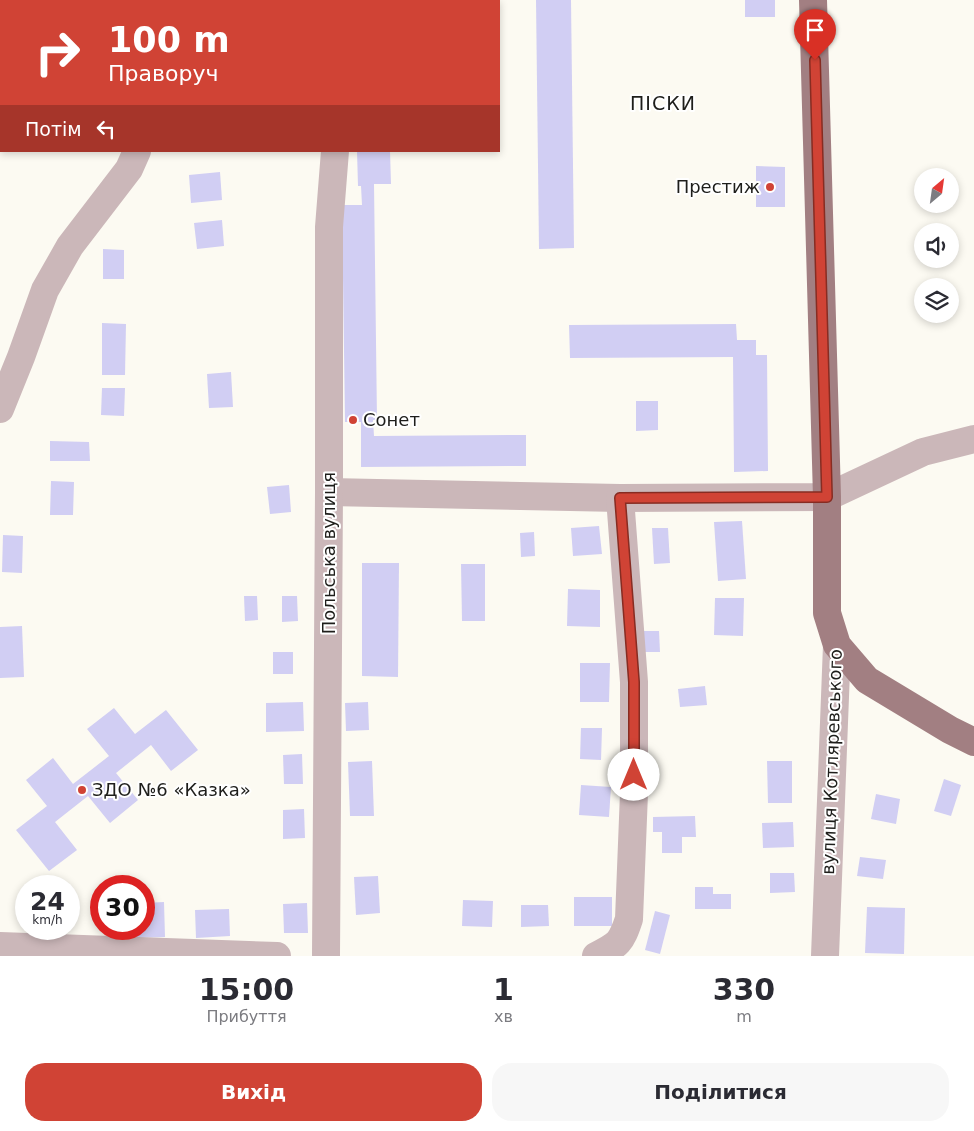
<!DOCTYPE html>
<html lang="uk">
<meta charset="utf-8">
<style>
:root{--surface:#fff;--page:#f7f7f7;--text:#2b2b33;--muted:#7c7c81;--accent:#d04335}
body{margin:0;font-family:"DejaVu Sans",sans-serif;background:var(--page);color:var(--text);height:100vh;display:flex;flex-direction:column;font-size:19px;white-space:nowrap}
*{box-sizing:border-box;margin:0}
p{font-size:16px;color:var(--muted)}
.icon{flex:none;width:28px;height:28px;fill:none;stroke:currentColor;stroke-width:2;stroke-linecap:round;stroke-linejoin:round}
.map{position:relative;height:956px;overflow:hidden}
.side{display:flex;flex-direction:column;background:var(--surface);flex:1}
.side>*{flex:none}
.guide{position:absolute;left:0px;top:0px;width:500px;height:152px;box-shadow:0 2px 8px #0003;background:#d04335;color:#fff;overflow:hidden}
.needle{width:32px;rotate:29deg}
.buttons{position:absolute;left:914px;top:168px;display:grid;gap:10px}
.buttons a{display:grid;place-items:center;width:45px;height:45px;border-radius:50%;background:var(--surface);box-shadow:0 2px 8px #0003;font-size:25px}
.speed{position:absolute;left:15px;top:875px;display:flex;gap:10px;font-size:25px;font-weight:700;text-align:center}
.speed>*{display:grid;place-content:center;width:65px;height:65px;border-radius:50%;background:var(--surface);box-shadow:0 2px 8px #0003;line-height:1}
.speed small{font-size:12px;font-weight:400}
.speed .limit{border:8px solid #d22;background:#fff;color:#111}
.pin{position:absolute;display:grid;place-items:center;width:42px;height:42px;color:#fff;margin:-51px -21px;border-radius:50% 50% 50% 0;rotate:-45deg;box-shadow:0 0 5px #0007}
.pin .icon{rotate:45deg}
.me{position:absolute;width:55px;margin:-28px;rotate:0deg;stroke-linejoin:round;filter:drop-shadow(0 0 4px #0008)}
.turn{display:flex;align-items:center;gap:18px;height:105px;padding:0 25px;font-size:22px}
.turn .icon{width:65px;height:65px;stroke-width:2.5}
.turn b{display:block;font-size:35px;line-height:42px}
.then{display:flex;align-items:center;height:48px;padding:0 25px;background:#0003;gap:10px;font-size:19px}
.eta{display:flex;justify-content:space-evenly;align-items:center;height:85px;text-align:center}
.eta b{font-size:30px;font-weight:600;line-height:35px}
.cta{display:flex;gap:10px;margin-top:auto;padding:10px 25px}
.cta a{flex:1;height:58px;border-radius:20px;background:var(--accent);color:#fff;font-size:20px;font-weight:600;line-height:58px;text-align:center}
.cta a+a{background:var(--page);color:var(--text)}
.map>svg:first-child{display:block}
</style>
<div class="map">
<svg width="974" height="956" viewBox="0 0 974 956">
<rect width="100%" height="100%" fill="#fcfaf2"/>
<g fill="#d1cef3">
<polygon points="536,0 571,0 574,248 539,249"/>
<rect x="745" y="0" width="30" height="17"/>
<polygon points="357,151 390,151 391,184 374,184 377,420 373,420 374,436 526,435 526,466 361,467 361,422 345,422 342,205 362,205 361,186 358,186"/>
<polygon points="756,166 785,167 785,207 756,207"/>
<polygon points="220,172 222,200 191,203 189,175"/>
<polygon points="222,220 224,246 197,249 194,223"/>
<polygon points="103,249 124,250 124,279 103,279"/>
<polygon points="102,323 126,324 125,375 102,375"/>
<polygon points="736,324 737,340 756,340 756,355 767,355 768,471 734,472 733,357 570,358 569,325"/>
<polygon points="231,372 233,407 209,408 207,374"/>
<polygon points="102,388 125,388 124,416 101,415"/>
<polygon points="636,401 658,401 658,430 636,431"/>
<polygon points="50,441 89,442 90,461 50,461"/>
<polygon points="51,481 74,482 73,515 50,515"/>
<polygon points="289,485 291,512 270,514 267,487"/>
<polygon points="742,521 746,579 718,581 714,522"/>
<polygon points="599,526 602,554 573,556 571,528"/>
<polygon points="652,528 668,528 670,563 654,564"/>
<polygon points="534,532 535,556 521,557 520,533"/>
<polygon points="3,535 23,536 22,573 2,572"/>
<polygon points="362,563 399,563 398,677 362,676"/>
<polygon points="461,564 485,564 485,621 462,621"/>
<polygon points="568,589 600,590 600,627 567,626"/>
<polygon points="244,596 257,596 258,620 245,621"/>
<polygon points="282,596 297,596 298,621 282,622"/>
<polygon points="715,598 744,598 743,636 714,635"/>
<polygon points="22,626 24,677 0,678 0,627"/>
<polygon points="639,631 659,631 660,652 640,652"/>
<rect x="273" y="652" width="20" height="22"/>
<polygon points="580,663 610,663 609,702 580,702"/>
<polygon points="705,686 707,705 680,707 678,689"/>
<polygon points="303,702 304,731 266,732 266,703"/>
<polygon points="368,702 369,730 346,731 345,703"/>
<polygon points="114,708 135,734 166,710 198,750 171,771 151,745 116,773 138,800 110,823 88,796 55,822 77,850 49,871 16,830 47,806 26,780 53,758 73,784 109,756 87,729"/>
<polygon points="581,728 602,728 601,760 580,759"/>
<polygon points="302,754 303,784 284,784 283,755"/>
<polygon points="372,761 374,816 350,816 348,762"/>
<polygon points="767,761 792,761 792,803 768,803"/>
<polygon points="944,779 961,785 951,816 934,811"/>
<polygon points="581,785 611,787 609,817 579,815"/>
<polygon points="876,794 900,799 896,824 871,819"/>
<polygon points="304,809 305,838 283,839 283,810"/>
<polygon points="695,816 696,837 682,837 682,853 662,853 662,832 653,832 653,817"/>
<polygon points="793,822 794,847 763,848 762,823"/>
<polygon points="860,857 886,860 883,879 857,876"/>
<polygon points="770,873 794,873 795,892 770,893"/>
<polygon points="378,876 380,913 356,915 354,877"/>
<polygon points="695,887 713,887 713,894 731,894 731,909 695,909"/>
<rect x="574" y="897" width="38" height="29"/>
<polygon points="463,900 493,901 492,927 462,926"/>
<polygon points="164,902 165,937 134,938 134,929 144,929 144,903"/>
<polygon points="307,903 308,933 284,933 283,904"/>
<polygon points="521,905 548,905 549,926 521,927"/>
<polygon points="867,907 905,908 904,954 865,953"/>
<polygon points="229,909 230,936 196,938 195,910"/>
<polygon points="655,911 670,915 660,954 645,950"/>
</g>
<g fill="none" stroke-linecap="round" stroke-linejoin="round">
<g stroke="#cbb7b9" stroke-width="28">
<polyline points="166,1 166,0"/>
<polyline points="343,1 343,0"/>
<polyline points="0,409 21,357 45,290 70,246 129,169 137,151"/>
<polyline points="329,492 620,498 827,497 923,452 974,439"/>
<polyline points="0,946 277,956"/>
<polyline points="326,956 329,492 329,227 335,151"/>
<path d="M 596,956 C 619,944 621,943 629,919 L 634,793 L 634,682 L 620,498"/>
<polyline points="825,956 837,645"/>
</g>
<polyline stroke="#a27f82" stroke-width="28" points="813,0 827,497 827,613 837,645 867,680 950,730 974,742"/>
</g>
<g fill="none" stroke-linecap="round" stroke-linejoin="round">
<defs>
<polyline id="route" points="634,775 634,682 620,498 827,497 815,60"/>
</defs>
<use href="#route" stroke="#872c22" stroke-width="12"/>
<use href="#route" stroke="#d04335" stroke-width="9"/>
</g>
<g fill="#d04335" stroke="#fff" stroke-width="2">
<circle cx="770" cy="187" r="5"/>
<circle cx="353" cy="420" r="5"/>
<circle cx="82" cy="790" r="5"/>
</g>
<g text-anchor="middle" stroke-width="4" stroke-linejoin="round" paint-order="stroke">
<g font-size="18" fill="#1e1e1b" stroke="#fff" text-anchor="start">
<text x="760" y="193" text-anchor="end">Престиж</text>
<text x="363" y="426">Сонет</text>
<text x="92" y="796">ЗДО №6 «Казка»</text>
</g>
<g font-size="18" fill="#1e1e1b" stroke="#fff">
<text transform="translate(329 553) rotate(-90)" y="6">Польська вулиця</text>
<text transform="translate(832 762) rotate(-88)" y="6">вулиця Котляревського</text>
</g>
<g font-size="19" letter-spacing="1" fill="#1e1e1b" stroke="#fff">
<text x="663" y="110">ПІСКИ</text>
</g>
</g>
</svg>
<div class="buttons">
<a><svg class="needle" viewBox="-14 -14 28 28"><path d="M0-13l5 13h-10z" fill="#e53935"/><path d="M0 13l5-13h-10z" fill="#7c7c81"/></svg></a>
<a><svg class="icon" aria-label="sound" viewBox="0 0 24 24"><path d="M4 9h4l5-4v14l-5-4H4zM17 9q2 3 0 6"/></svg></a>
<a><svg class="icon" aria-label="layers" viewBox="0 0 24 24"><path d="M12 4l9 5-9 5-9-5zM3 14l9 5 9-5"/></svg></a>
</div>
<div class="speed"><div>24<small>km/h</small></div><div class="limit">30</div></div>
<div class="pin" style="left:815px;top:60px;background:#d93025"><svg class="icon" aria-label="arrive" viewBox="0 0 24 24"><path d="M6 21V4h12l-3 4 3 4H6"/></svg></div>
<svg class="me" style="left:634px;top:775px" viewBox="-20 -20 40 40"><circle r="19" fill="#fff"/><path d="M0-13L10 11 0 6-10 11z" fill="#d04335"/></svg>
<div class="guide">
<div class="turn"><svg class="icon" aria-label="right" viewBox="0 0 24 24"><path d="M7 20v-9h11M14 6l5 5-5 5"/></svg><div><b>100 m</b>Праворуч</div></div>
<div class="then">Потім<svg class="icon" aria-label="left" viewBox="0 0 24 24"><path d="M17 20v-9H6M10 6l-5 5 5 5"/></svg></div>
</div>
</div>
<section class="side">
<div class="eta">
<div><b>15:00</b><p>Прибуття</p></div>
<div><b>1</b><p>хв</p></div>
<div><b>330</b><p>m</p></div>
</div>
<div class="cta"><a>Вихід</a><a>Поділитися</a></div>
</section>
